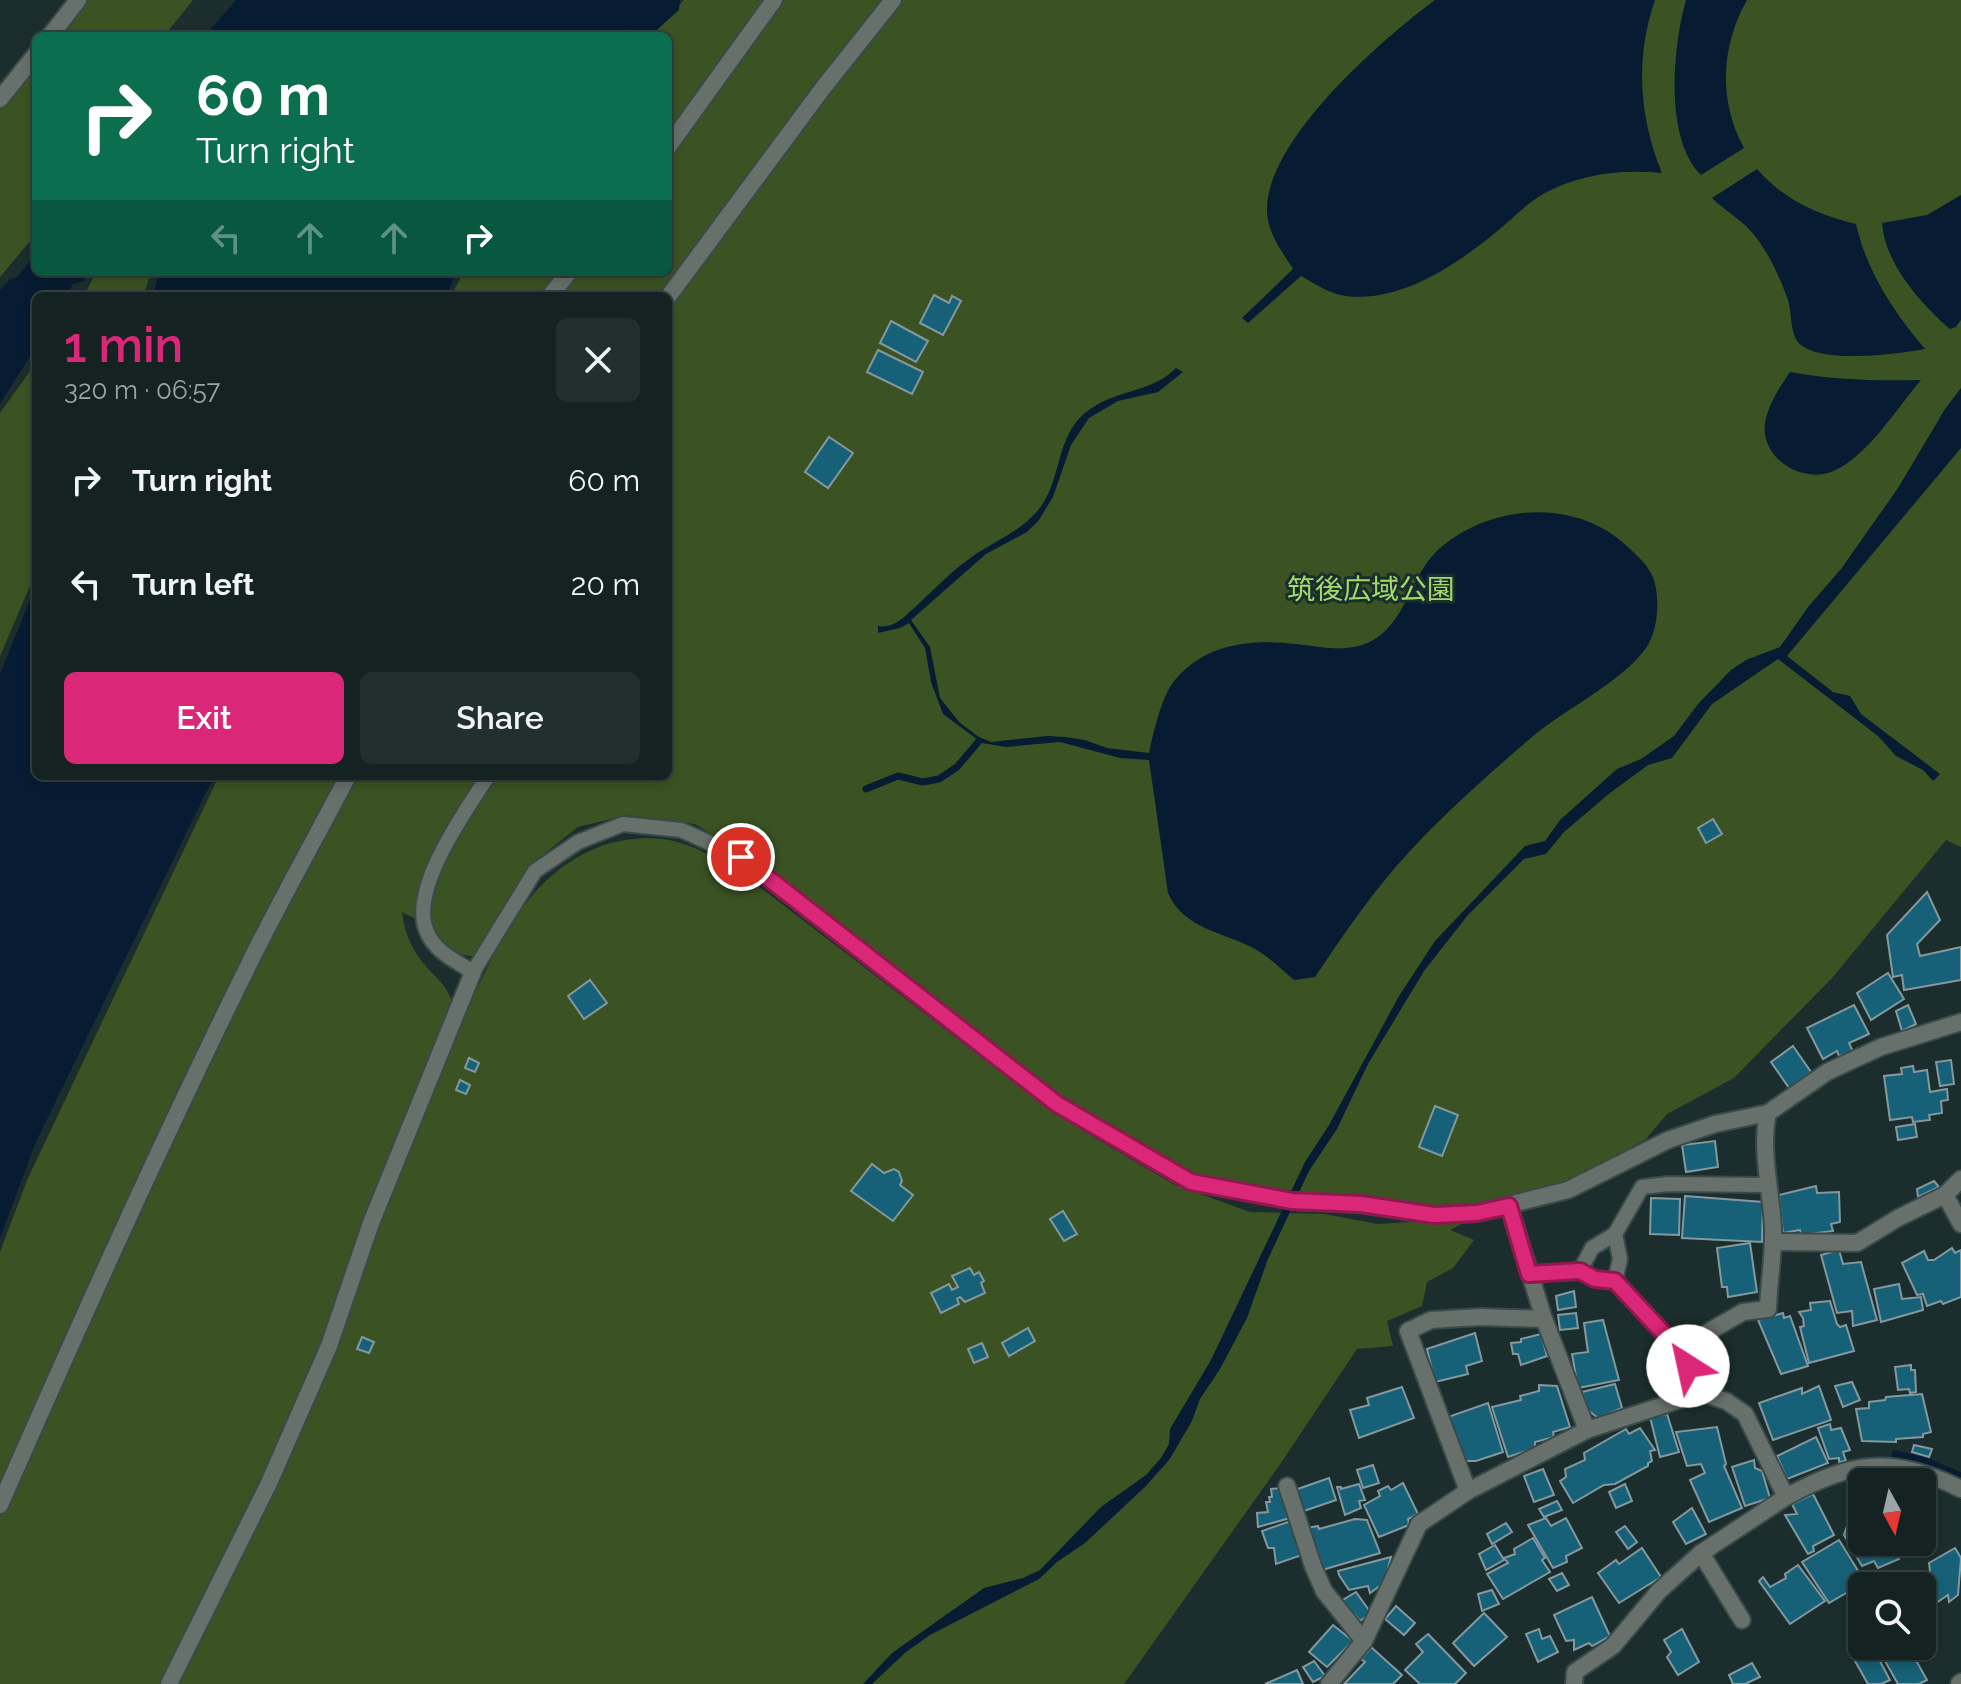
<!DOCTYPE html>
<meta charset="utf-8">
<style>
:root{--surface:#142222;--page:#212f2f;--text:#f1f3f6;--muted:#9da4a5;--line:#333f40;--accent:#db2777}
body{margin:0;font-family:Raleway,"Noto Sans JP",sans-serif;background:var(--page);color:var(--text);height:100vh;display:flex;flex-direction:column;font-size:30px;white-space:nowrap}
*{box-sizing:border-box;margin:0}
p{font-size:26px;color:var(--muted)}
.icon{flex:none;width:44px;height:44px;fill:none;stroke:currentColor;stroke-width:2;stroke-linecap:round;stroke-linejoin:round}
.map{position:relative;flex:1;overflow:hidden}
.panel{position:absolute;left:32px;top:292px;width:640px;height:488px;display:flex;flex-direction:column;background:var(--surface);border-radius:12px;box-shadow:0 4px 12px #0003,0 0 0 2px var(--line)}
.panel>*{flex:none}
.guide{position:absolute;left:32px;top:32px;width:640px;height:244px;border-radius:12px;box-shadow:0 4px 12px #0003,0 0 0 2px var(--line);background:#0b6e4f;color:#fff;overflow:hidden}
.needle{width:52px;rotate:172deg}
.buttons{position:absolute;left:1848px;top:1468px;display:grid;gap:16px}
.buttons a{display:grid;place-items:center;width:88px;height:88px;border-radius:12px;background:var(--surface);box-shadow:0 4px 12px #0003,0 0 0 2px var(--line);font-size:40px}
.pin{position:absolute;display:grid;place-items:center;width:68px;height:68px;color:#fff;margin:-34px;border:4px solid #fff;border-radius:50%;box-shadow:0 2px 8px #0007}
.me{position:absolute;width:88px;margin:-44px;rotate:325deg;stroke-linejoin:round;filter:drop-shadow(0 0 6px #0008)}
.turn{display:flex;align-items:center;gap:28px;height:168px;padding:0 32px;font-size:36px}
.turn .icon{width:104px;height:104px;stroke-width:2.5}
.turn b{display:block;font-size:56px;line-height:68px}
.lanes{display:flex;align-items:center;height:76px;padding:0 32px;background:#0003;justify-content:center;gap:40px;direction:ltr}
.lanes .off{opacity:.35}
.round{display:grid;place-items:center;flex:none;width:84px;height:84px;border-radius:12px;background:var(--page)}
.head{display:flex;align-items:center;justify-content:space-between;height:136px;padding:0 32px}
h1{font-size:48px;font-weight:600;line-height:60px;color:var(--accent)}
.cta{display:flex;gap:16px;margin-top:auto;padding:16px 32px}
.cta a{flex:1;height:92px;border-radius:12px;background:var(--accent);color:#fff;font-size:32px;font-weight:600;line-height:92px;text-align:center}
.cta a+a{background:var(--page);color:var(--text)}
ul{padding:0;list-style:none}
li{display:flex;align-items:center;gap:24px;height:104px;padding:0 32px}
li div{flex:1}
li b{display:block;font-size:30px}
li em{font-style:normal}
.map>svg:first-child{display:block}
</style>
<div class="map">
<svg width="1961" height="1684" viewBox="0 0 1961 1684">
<rect width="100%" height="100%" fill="#1b2e2d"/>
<g fill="#3b5323">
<polygon points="82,0 193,0 164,36 53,36"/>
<path d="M 684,0 L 1961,0 L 1961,847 L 1946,840 L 1832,978 L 1734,1078 L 1667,1114 L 1646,1139 L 1573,1180 L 1531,1195 L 1473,1211 L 1398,1205 L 1197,1178 L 1162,1164 L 1066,1100 L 762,865 L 695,824 L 627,815 L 578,827 L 528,867 L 475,956 C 454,957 445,942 431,930 C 422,923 411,916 402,912 C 404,931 412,951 425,965 C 437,979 444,982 452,1001 L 468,1007 C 502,938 529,871 607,844 C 627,838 653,836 674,841 C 695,846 715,858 735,868 L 1019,1086 L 1095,1138 L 1173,1184 L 1250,1212 L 1324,1214 L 1378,1224 L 1473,1218 L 1450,1230 L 1474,1240 L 1453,1268 L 1427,1282 L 1422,1306 L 1387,1321 L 1393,1346 L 1357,1349 L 1281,1463 L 1124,1684 L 0,1684 L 0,1252 L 28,1178 L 219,776 L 668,776 L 668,296 L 451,296 L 462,275 L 475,273 L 668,272 L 668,36 L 652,36 Z"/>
<polygon points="36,58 36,234 0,277 0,103"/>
<polygon points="96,272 151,272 143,296 84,296"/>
<polygon points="36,363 36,572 0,656 0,413"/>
</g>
<g fill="#071c32">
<polygon points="236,0 680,0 679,10 651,35 629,29 627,36 205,36"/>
<path d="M 1435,0 L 1655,0 C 1635,57 1639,118 1662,173 C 1620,169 1580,174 1543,194 C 1526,204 1510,221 1495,233 C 1456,265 1400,303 1346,296 C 1330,294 1315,284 1301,276 L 1248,323 L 1242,318 L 1293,269 C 1281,250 1266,231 1267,207 C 1270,137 1381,40 1435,0 Z"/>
<path d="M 1686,0 L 1747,0 C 1721,46 1718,100 1744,148 L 1701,175 C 1664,138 1673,46 1686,0 Z"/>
<path d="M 1757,169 C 1784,200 1817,215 1856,224 C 1867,272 1893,311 1925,349 C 1898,354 1817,365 1798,342 C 1790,332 1792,313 1788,300 C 1779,275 1765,244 1745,225 C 1735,216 1722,208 1712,198 Z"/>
<path d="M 1961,195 L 1961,320 L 1956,327 L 1950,329 C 1921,304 1885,264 1882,223 L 1927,215 Z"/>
<polygon points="36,254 36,272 88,272 84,281 73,284 66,296 36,296 36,347 0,404 0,290 10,279 16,278"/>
<polygon points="160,272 457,272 446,296 152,296"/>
<path d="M 1176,368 L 1183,372 L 1158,392 L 1118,401 L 1089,418 L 1071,445 L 1053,497 L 1039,520 L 1027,532 L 986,554 L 911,620 L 930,647 L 940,698 L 959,722 L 979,737 L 991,742 L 1047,736 L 1066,737 L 1085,740 L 1107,748 L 1149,753 C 1153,734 1162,694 1175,680 C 1206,643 1251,639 1296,644 C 1324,647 1352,655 1378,637 C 1408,615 1412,573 1439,549 C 1491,503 1576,498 1627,546 C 1635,554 1645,562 1651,573 C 1661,592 1659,630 1646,648 C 1622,682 1565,709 1532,737 C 1490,773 1447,811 1409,852 C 1373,891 1344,934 1315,977 L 1294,980 C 1281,969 1269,957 1255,949 C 1224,932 1183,929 1168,893 L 1149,760 L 1120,758 L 1060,742 L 1006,747 L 982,743 L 943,714 L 931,682 L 925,648 L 909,623 L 900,628 L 878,633 L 878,626 C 893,629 903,618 914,608 C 932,592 949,573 969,559 C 993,541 1024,531 1042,505 C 1061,477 1057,436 1085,413 C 1114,389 1152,393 1176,368 Z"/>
<path d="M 1790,372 C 1834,380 1876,381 1921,380 C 1897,408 1866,459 1831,472 C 1804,482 1769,463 1765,434 C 1762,413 1779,388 1790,372 Z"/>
<polygon points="1961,388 1961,448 1787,656 1833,692 1850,696 1861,714 1940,774 1933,781 1923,770 1896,756 1878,736 1778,659 1712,704 1672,758 1648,765 1610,793 1564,832 1546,854 1524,859 1468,915 1424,971 1368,1064 1337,1129 1309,1171 1268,1259 1247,1318 1220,1369 1200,1399 1192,1421 1169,1460 1145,1487 1085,1543 1057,1562 1039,1579 930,1635 906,1652 872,1684 863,1684 892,1653 984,1588 1023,1578 1040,1570 1101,1507 1146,1475 1161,1458 1169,1444 1170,1429 1211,1360 1305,1162 1329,1125 1399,996 1435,941 1525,846 1545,841 1560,820 1617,769 1641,759 1674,736 1698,704 1731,670 1746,660 1780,647 1808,607 1841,569 1898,488 1945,409"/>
<polygon points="36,585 36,776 214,776 35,1144 0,1238 0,674"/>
</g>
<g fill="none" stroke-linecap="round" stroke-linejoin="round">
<g stroke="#071c32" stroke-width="7">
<polyline points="866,789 898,776 923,782 939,779 957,767 979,741"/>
<polyline points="1895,1454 1923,1460 1961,1476"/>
</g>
</g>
<g fill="#166177" stroke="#84989f" stroke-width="2">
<polygon points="934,295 949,303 952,296 961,301 943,335 920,323"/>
<polygon points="891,321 928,341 916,362 880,343"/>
<polygon points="878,350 923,372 912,394 867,372"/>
<polygon points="829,437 853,453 828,488 805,472"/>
<polygon points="1713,819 1722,834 1706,843 1698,828"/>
<polygon points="1927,892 1940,920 1917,944 1920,956 1961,947 1961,980 1904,990 1902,975 1893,977 1887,935"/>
<polygon points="1888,973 1904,999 1871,1020 1857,993"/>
<polygon points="590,980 607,1003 584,1019 568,996"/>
<polygon points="1854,1005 1869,1034 1849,1043 1853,1052 1839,1056 1837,1051 1823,1059 1807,1028"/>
<polygon points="1908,1005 1916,1024 1902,1031 1896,1011"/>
<polygon points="1793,1046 1811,1072 1789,1088 1771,1062"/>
<polygon points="469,1058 479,1063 475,1072 465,1068"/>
<polygon points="1951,1060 1954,1084 1940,1086 1936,1062"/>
<polygon points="1913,1066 1914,1072 1927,1070 1930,1092 1947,1089 1948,1100 1941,1101 1942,1113 1929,1115 1930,1120 1913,1122 1912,1117 1890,1120 1884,1076 1902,1074 1901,1068"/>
<polygon points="460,1080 470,1085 466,1094 456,1090"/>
<polygon points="1435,1106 1458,1115 1442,1156 1419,1147"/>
<polygon points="1915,1124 1917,1137 1898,1140 1896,1127"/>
<polygon points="1715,1141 1718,1167 1686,1172 1682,1145"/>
<polygon points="872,1164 884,1173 894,1169 899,1172 902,1181 900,1185 913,1195 893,1221 851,1191"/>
<polygon points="1934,1181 1939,1187 1918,1197 1917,1189"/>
<polygon points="1816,1186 1817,1193 1839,1192 1840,1222 1831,1224 1833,1231 1801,1235 1800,1230 1783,1233 1779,1195"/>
<polygon points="1685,1196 1763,1202 1762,1242 1682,1238"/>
<polygon points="1651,1198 1680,1199 1679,1235 1650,1234"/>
<polygon points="1063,1211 1077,1234 1064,1241 1050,1219"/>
<polygon points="1750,1243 1757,1292 1728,1297 1727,1287 1722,1287 1717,1248"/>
<polygon points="1952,1248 1955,1253 1961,1250 1961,1297 1943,1304 1941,1301 1927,1306 1923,1294 1917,1295 1902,1263 1924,1251 1928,1260 1934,1260"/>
<polygon points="1839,1250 1843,1264 1861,1262 1877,1320 1853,1326 1852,1311 1837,1313 1821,1255"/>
<polygon points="970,1268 974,1275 979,1272 984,1281 981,1283 985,1293 965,1302 960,1297 957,1299 959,1304 941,1313 931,1293 949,1284 952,1290 958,1287 952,1276"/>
<polygon points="1899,1284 1902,1299 1921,1297 1923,1310 1881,1322 1874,1289"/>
<polygon points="1574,1291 1576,1307 1558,1310 1556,1296"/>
<polygon points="1830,1301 1837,1324 1840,1327 1846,1325 1854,1351 1809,1363 1800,1327 1804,1326 1803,1318 1799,1312 1811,1310 1810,1303"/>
<polygon points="1576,1313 1578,1328 1560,1330 1558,1315"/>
<polygon points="1783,1313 1784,1318 1790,1316 1808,1366 1781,1374 1758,1320"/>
<polygon points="1603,1320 1619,1380 1578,1388 1572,1354 1588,1352 1584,1323"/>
<polygon points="1028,1328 1035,1341 1009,1356 1002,1343"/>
<polygon points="1475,1333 1482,1361 1466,1366 1468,1374 1435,1382 1427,1349"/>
<polygon points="1541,1334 1547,1356 1521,1365 1518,1354 1513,1354 1511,1343 1521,1342 1521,1339"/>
<polygon points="362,1337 374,1342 369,1353 357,1349"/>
<polygon points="982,1343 988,1357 974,1363 968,1349"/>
<polygon points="1911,1365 1911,1370 1915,1370 1916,1392 1910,1393 1909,1389 1898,1390 1895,1367"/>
<polygon points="1852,1382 1860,1400 1843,1407 1835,1386"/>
<polygon points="1615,1384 1622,1408 1598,1418 1588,1410 1582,1392"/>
<polygon points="1539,1385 1557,1386 1570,1427 1553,1432 1554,1437 1535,1442 1535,1448 1508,1457 1492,1407 1521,1400 1520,1396 1539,1391"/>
<polygon points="1819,1386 1831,1420 1773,1440 1759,1403 1802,1388 1802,1394"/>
<polygon points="1402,1387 1414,1418 1359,1438 1350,1410 1369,1405 1367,1398"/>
<polygon points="1922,1394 1931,1432 1923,1434 1923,1437 1896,1439 1896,1442 1862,1441 1856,1409 1869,1408 1869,1402 1885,1400 1886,1397"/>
<polygon points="1488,1403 1503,1452 1476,1461 1463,1461 1448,1417"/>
<polygon points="1667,1414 1679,1452 1660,1457 1650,1417"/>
<polygon points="1830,1424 1831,1430 1841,1428 1850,1450 1843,1452 1846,1461 1839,1462 1839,1458 1829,1459 1818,1428"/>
<polygon points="1717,1427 1726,1464 1724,1466 1742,1508 1709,1522 1690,1480 1705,1473 1701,1464 1687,1466 1676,1432"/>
<polygon points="1640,1428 1655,1450 1650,1451 1652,1461 1648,1463 1648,1466 1615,1484 1604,1485 1573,1503 1560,1481 1566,1477 1565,1469 1585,1460 1584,1453 1626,1429 1629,1434"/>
<polygon points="1816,1437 1828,1463 1787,1479 1777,1456"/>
<polygon points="1914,1445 1932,1449 1929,1457 1912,1452"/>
<polygon points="1754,1460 1755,1468 1762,1471 1770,1498 1745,1506 1732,1467"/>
<polygon points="1373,1465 1379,1483 1363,1488 1357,1470"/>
<polygon points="1543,1469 1554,1495 1534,1502 1524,1476"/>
<polygon points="1329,1478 1336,1500 1301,1512 1295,1490"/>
<polygon points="1403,1483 1418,1514 1408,1519 1409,1525 1379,1537 1364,1505 1380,1496 1378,1491 1388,1486 1391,1490"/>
<polygon points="1359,1484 1365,1500 1359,1501 1361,1508 1345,1515 1337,1487 1341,1487 1341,1489"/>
<polygon points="1625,1484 1632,1501 1616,1508 1609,1492"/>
<polygon points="1281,1488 1290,1518 1258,1527 1257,1513 1268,1512 1266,1502 1270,1502 1269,1497 1272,1497 1271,1489"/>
<polygon points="1813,1494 1834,1535 1813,1546 1814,1551 1808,1554 1785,1515 1797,1514 1792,1504"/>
<polygon points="1557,1501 1562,1510 1544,1517 1539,1509"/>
<polygon points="1692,1508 1706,1534 1686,1544 1673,1522"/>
<polygon points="1546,1518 1551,1526 1566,1518 1582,1548 1566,1556 1567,1562 1553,1568 1528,1525"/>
<polygon points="1862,1518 1862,1542 1892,1542 1890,1543 1899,1559 1878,1568 1874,1561 1862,1566 1844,1535 1847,1526"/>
<polygon points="1355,1519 1367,1520 1380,1553 1322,1570 1306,1528 1318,1526 1319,1529"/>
<polygon points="1291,1521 1302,1555 1276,1564 1274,1548 1268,1548 1262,1531"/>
<polygon points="1506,1523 1512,1532 1492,1544 1487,1534"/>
<polygon points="1625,1526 1637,1542 1628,1549 1616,1532"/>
<polygon points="1533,1538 1545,1558 1542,1560 1550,1572 1503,1599 1487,1574 1508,1563 1504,1558 1515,1554 1514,1549"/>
<polygon points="1839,1540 1865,1582 1829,1603 1802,1562"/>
<polygon points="1495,1545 1504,1560 1486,1570 1479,1554"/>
<polygon points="1642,1548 1661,1577 1619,1603 1598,1573 1616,1560 1619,1564"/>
<polygon points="1955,1548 1961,1558 1958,1595 1949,1602 1948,1595 1933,1605 1918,1580 1930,1571 1929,1563"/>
<polygon points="1391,1557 1384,1583 1370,1593 1368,1586 1349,1590 1339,1575 1338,1571"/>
<polygon points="1798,1565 1825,1601 1790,1624 1759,1581 1763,1577 1770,1587 1786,1578 1785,1574"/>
<polygon points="1562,1573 1569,1585 1557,1591 1549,1579"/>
<polygon points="1492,1590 1499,1604 1482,1611 1478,1594"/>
<polygon points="1356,1592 1371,1613 1360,1621 1355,1615 1352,1616 1341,1601"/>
<polygon points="1592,1597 1610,1636 1592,1646 1589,1643 1574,1650 1574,1640 1566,1641 1554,1615"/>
<polygon points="1396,1606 1415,1623 1404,1635 1385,1619"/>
<polygon points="1484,1613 1507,1637 1474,1666 1453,1643"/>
<polygon points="1333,1625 1353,1641 1327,1667 1309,1652"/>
<polygon points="1539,1629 1542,1639 1550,1636 1558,1652 1538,1662 1526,1634"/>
<polygon points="1682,1629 1699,1662 1678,1675 1667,1657 1671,1652 1664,1640"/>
<polygon points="1428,1634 1466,1673 1455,1684 1420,1684 1405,1670 1423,1652 1416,1644"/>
<polygon points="1897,1646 1908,1646 1927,1680 1919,1684 1898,1684 1881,1654"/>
<polygon points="1371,1647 1402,1675 1393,1684 1344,1684 1365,1662 1361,1659"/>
<polygon points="1874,1650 1890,1680 1881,1684 1868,1684 1855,1661"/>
<polygon points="1314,1661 1325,1676 1313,1682 1303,1667"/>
<polygon points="1752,1663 1760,1677 1745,1684 1733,1684 1729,1675"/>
<polygon points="1297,1670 1303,1684 1265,1684"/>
</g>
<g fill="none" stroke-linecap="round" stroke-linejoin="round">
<defs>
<g id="service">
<path d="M 488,776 C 465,812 408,890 427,932 C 435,952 456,961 473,972 L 535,871 L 578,842 L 623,824 L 681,830 L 741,857 L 1057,1104 L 1191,1182 L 1292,1201"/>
<polyline points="1580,1271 1592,1248 1615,1234"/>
<polyline points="1529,1274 1580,1271 1595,1279 1615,1281 1665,1335 1684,1346"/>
<polyline points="1615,1281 1620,1259 1615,1234 1642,1187 1668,1184 1769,1185"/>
</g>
<g id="minor">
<polyline points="50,36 78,0"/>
<polyline points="0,99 36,54"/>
<polyline points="668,147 774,0"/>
<polyline points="550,296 569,272"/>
<polyline points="668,297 823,88 893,0"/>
<polyline points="1945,1195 1961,1224"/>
<polyline points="1292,1201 1361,1204 1434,1215 1477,1213 1568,1190 1668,1140 1715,1124 1768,1113"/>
<polyline points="1509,1206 1544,1319 1587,1430"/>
<polyline points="1773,1242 1857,1243 1898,1218 1945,1195 1961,1179"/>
<path d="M 1701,1393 L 1688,1366 L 1684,1346 L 1743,1312 L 1768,1309 C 1769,1281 1774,1254 1773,1227 C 1771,1190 1760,1149 1768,1113 L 1827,1072 L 1881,1047 L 1961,1022"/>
<polyline points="1287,1486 1313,1566 1324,1591 1364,1641"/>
<polyline points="1468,1491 1408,1331 1431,1320 1480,1317 1544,1319"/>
<path d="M 0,1505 C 80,1323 161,1142 249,964 C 280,901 315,839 348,776"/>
<polyline points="1701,1553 1742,1620"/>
<polyline points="169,1684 269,1483 329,1346 371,1223 473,972"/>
<path d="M 1329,1684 L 1364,1641 L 1419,1524 L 1468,1491 L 1587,1430 L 1701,1393 L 1726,1401 L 1745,1414 L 1786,1497 C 1851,1461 1893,1455 1961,1489"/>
<polyline points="1574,1684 1575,1672 1613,1646 1659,1591 1701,1553 1786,1497"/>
<polyline points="1959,1684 1961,1682"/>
</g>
</defs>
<use href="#service" stroke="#384a49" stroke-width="18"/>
<use href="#minor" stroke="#384a49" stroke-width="20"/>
<use href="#service" stroke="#68706b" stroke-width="14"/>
<use href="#minor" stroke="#68706b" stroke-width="16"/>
</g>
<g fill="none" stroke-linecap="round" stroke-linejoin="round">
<defs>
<polyline id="route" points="741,857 1057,1104 1191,1182 1292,1201 1361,1204 1434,1215 1477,1213 1509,1206 1529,1274 1580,1271 1595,1279 1615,1281 1665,1335 1684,1346 1688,1366"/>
</defs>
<use href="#route" stroke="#8e194d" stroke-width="20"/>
<use href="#route" stroke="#db2777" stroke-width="14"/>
</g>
<g text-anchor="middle" stroke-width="6" stroke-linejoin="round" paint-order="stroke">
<g font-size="28" fill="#a2dc68" stroke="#1b2e2d">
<text x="1371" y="599">筑後広域公園</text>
</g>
</g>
</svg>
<div class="buttons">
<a><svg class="needle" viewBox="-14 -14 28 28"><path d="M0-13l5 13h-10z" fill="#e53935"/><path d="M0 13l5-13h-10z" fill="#9da4a5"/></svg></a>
<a><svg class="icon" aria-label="search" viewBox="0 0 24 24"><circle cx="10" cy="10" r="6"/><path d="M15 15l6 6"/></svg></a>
</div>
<div class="pin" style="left:741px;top:857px;background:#d93025"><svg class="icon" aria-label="arrive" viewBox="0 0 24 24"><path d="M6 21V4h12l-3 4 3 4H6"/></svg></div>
<svg class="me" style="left:1688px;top:1366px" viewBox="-20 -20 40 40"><circle r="19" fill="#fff"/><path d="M0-13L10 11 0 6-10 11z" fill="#db2777"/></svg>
<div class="guide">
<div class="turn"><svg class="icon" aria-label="right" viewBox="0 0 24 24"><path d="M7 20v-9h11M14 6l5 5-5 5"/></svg><div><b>60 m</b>Turn right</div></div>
<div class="lanes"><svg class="icon off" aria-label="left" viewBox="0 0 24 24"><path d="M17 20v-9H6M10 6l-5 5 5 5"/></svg><svg class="icon off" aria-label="ahead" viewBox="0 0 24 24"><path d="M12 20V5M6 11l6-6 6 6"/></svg><svg class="icon off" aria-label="ahead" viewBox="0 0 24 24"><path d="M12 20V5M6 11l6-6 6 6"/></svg><svg class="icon" aria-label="right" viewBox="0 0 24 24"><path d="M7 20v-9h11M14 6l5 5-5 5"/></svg></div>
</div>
<section class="panel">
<div class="head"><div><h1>1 min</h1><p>320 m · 06:57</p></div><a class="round"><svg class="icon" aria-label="close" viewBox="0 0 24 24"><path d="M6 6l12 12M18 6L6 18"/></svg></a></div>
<ul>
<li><svg class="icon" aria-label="right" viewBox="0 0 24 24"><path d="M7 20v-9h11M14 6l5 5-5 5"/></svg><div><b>Turn right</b></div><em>60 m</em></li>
<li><svg class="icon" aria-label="left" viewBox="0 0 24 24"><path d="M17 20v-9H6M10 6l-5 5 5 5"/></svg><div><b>Turn left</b></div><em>20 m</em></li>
</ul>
<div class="cta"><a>Exit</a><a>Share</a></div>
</section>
</div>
